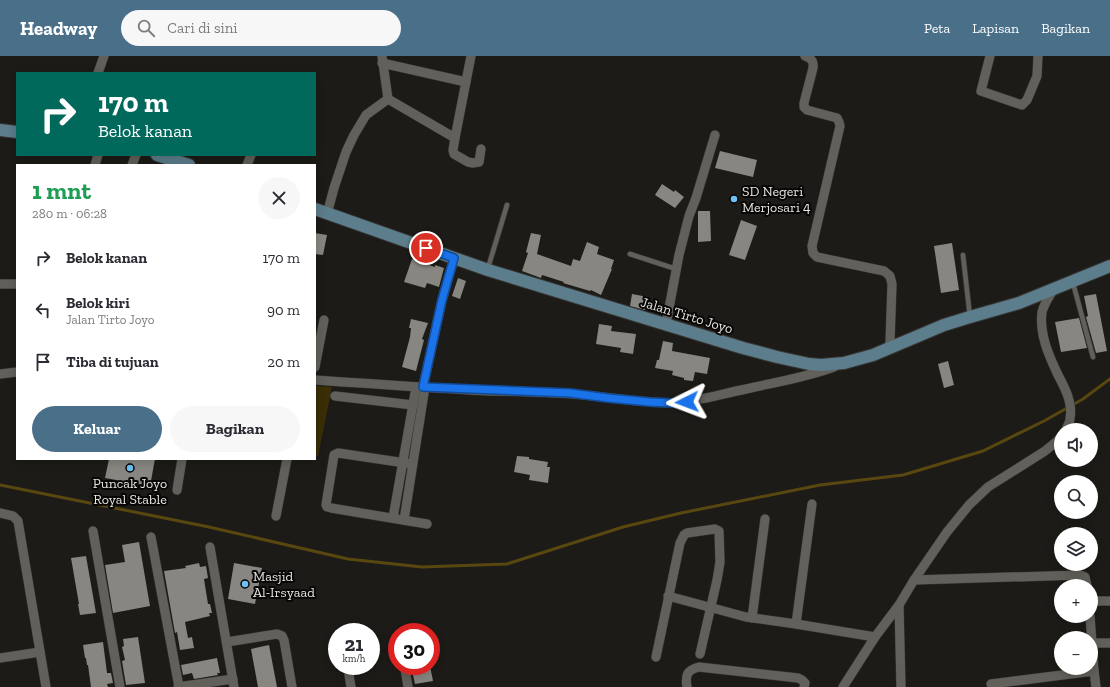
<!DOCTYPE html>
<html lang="id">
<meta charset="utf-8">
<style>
:root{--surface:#fff;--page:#f7f7f7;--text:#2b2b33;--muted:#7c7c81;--accent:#496f89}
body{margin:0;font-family:"Zilla Slab",serif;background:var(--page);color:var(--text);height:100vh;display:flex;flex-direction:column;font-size:15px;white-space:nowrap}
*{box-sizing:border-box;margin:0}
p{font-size:13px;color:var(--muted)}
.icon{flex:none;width:22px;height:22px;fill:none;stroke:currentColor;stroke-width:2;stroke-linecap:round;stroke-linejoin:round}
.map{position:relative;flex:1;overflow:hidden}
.drawer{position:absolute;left:16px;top:108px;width:300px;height:296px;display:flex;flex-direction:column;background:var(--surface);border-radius:0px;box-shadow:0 2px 10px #0003}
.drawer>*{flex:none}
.hud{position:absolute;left:16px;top:16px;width:300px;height:84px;border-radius:0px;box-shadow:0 2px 10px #0003;background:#00695c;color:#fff;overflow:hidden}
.tools{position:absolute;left:1054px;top:367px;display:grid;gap:8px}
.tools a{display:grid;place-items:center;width:44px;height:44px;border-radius:50%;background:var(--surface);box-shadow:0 2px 10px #0003;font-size:20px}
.speed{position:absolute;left:328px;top:567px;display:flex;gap:8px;font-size:20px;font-weight:700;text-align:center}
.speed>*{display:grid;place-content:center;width:52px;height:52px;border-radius:50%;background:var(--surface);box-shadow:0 2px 10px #0003;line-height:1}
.speed small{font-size:10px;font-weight:400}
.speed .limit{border:6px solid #d22;background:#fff;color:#111}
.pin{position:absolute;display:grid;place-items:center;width:34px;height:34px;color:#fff;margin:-17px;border:2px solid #fff;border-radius:50%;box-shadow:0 1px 4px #0007}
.me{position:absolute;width:44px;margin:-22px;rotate:267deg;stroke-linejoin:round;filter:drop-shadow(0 0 3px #0008)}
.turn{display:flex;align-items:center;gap:14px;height:84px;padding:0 16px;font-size:18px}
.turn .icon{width:52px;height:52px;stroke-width:2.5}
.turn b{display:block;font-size:28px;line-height:34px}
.round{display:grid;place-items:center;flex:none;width:42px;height:42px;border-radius:21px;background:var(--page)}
.summary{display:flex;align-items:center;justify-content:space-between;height:68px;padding:0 16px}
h1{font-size:24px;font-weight:800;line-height:30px;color:#1e9e55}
.action{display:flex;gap:8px;margin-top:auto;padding:8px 16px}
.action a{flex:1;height:46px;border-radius:24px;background:var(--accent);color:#fff;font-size:16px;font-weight:800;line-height:46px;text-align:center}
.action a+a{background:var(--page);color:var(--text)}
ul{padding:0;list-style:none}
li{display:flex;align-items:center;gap:12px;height:52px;padding:0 16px}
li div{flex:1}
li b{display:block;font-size:15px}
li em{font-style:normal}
header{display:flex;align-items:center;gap:24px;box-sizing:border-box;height:56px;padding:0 20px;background:var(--accent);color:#fff}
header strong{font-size:19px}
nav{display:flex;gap:22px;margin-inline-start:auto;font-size:14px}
.search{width:280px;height:36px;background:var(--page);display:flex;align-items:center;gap:10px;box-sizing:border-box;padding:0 14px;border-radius:22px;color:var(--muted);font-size:15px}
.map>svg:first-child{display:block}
</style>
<header>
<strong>Headway</strong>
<div class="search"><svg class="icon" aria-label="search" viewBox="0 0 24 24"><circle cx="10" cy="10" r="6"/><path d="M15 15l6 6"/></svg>Cari di sini</div>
<nav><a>Peta</a><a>Lapisan</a><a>Bagikan</a></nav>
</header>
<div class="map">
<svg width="1110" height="631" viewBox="0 0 1110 631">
<rect width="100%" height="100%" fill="#1d1b17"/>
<polygon fill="#3b2e06" points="315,330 332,331 318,400 315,400"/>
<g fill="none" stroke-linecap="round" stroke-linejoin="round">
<polyline stroke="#594710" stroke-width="3" points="0,429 209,471 348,503 422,511 507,508 623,471 681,457 820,429 903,419 983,395 1044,365 1083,343 1110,323"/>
</g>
<g fill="#888681">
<polygon points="720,95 757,104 753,121 715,112"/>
<polygon points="662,128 674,136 675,134 684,141 675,152 655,139"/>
<polygon points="698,155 710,155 711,185 698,186"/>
<polygon points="741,164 757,170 745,204 729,199"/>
<polygon points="315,177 327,179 323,199 315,198"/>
<polygon points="531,177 541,179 537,198 571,210 573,203 580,205 587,186 599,191 597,198 614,204 611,213 612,213 601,239 591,234 590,235 563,227 564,226 542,219 541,222 522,215 528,197 526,196"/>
<polygon points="952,187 959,234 941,237 934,190"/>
<polygon points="412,203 435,211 435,209 444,212 439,231 427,227 425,232 404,226"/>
<polygon points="458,222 466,225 460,243 452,240"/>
<polygon points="632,238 648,241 645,254 630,250"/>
<polygon points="1096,238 1107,295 1096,297 1086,261 1088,260 1084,240"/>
<polygon points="1079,262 1087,292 1061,296 1055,266"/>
<polygon points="411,263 428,267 422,283 424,284 416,315 402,311 410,281 411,272 409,272"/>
<polygon points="599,268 612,270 611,275 636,278 633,298 620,296 621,292 596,288"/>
<polygon points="663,285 673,287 672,295 710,302 707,318 695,316 693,325 684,324 684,322 672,319 673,315 655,312 657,304 659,304"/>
<polygon points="948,305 954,329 944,332 938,308"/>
<polygon points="517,400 529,401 529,403 548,406 547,411 550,411 548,427 529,424 530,419 514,416"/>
<polygon points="109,403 155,403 150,430 105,422"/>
<polygon points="139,486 150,550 113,557 105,509 125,506 122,489"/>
<polygon points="86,500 96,557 80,559 78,548 79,548 71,502"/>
<polygon points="199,507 200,511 206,510 208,522 204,523 208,548 210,548 212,557 209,557 210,560 185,566 188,582 192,581 194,592 180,594 177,576 175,577 164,515 186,512 185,510"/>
<polygon points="234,507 262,512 255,548 228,543"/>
<polygon points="138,581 145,627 126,629 122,605 125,604 122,591 124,590 123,583"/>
<polygon points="103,586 107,617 111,617 113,627 107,628 108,631 91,631 88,609 87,609 86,602 85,602 83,589"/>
<polygon points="269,589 277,631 258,631 251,593"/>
<polygon points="217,602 220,617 217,617 218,619 194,623 192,617 183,619 181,609"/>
<polygon points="416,610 430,610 433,625 415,628 413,619 418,618"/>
</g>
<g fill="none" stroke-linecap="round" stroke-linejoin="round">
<defs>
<g id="lane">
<polyline points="630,198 676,213"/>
<polyline points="963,199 970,261"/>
<polyline points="488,212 507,149"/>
<polyline points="1073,227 1093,301"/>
</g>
<g id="street">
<path d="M 805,0 C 811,2 814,5 813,12 L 804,47 L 804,51 L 807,54 L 837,62 L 839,66 L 840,70 L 812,190 L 813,197 L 817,201 L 884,215 L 890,220 L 892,228 L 890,286 L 889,293"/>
<polyline points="990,0 981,35 1022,49 1027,44 1037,20 1038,0"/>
<polyline points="382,7 466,26"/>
<polyline points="98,17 104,0"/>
<polyline points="388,43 455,82 471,0"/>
<polyline points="455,82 453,94 454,98 468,106 473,107 479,106 481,93"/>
<polyline points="95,109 98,99"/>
<polyline points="132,109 136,99"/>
<polyline points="247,109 251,99"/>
<polyline points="327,158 334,132 346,96 354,79 366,59 388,43 382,0"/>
<polyline points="0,228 17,228"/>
<path d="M 1053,234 C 1049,241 1044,248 1042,256 C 1039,278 1049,300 1058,319 C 1065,332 1073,347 1070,363 C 1070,367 1067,370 1066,374"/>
<polyline points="666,268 679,199 689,160 696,142 715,79"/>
<polyline points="315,311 324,264"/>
<polyline points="0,318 17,316"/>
<path d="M 315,324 C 373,328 432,332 490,335 C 513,335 535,336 557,337 C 595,338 633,347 672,347 C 697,346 721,338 746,333 C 776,326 804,322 834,311"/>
<polyline points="423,331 442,244 454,203"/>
<polyline points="335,340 413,349"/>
<polyline points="412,408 338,397 334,399 326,449 327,451 331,452 427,468"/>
<polyline points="177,434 182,403"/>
<polyline points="0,457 13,460 18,465 46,631"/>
<polyline points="276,460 287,403"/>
<polyline points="393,462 416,331"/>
<polyline points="404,464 425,331"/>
<polyline points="93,475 120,631"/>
<polyline points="151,481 179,631"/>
<polyline points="210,491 234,631"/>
<polyline points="914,524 1080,519 1085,521 1087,530"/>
<polyline points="668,540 746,561 796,568 875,581"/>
<polyline points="1091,545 1110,545"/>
<polyline points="899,549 901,631"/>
<polyline points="1090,560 1094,615 1096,631"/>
<polyline points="752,562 765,463"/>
<polyline points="796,568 812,448"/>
<polyline points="227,586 277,578 282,580 284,584 292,631"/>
<polyline points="1092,587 1110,587"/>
<polyline points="656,601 680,487 684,479 687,477 715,473 719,475 720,506 717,524 700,598"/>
<polyline points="0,602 40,596"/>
<polyline points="405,613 408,631"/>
<polyline points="349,619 351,631"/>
<polyline points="991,628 1094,615"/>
<polyline points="178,631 233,623"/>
<path d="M 687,631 C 685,619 687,614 699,611 L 798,622 L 802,624 L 805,627 L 804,631"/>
<polyline points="843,631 875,581 899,549 914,524 947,476 969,449 988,431 1045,395 1056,386 1061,381"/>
</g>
<g id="secondary">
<polyline points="0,74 17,76"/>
<polyline points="157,99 189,109"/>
<polyline points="315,153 488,214 743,292 777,301 809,308 821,309 844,307 873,299 944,269 970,261 1019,247 1110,210"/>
</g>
</defs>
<use href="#lane" stroke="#383735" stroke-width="6"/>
<use href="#street" stroke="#383735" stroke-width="10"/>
<use href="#secondary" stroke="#383735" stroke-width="14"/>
<use href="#lane" stroke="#62605a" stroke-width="4.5"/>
<use href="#street" stroke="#62605a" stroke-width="9"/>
<use href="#secondary" stroke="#5c7d8b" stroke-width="12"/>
</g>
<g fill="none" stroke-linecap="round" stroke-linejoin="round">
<defs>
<polyline id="route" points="426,192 454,202 442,244 423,331 570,337 608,342 650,346 672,347 687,346"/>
</defs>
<use href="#route" stroke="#114b97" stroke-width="10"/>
<use href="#route" stroke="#1a73e8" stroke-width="7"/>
</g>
<g fill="#6dc2f3" stroke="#070605" stroke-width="1.5">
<circle cx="734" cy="143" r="4"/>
<circle cx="130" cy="412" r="4"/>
<circle cx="245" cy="528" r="4"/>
</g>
<g text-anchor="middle" stroke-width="4" stroke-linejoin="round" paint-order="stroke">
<g font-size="14" fill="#e8e6e3" stroke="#070605" text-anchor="start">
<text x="742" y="140">SD Negeri<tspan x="742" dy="16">Merjosari 4</tspan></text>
<text x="130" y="432" text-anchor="middle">Puncak Joyo<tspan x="130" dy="16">Royal Stable</tspan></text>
<text x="253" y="525">Masjid<tspan x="253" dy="16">Al-Irsyaad</tspan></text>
</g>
<g font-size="14" fill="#e8e6e3" stroke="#070605">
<text transform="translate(687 259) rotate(17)" y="5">Jalan Tirto Joyo</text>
</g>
</g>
</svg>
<div class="tools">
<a><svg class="icon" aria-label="sound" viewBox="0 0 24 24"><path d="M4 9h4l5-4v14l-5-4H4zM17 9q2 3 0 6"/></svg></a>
<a><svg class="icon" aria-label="search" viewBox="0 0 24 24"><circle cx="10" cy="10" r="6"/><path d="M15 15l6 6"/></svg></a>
<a><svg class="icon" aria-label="layers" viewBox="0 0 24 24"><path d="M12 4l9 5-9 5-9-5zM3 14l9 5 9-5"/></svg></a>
<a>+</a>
<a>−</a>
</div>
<div class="speed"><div>21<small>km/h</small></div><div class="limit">30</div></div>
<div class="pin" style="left:426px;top:192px;background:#d93025"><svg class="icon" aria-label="arrive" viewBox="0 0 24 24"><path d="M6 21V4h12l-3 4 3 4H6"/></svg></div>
<svg class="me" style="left:687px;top:346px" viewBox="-20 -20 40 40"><path d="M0-17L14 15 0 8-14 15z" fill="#1a73e8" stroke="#fff" stroke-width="4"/></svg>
<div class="hud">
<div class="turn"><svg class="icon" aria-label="right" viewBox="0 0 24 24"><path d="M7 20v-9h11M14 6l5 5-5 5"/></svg><div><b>170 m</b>Belok kanan</div></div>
</div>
<section class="drawer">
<div class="summary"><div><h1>1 mnt</h1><p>280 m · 06:28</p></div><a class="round"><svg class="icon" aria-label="close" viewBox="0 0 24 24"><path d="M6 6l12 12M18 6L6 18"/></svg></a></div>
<ul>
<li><svg class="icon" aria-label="right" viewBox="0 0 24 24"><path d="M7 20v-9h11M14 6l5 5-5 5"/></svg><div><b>Belok kanan</b></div><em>170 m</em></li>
<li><svg class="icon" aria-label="left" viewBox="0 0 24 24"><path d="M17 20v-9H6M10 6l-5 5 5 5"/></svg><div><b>Belok kiri</b><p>Jalan Tirto Joyo</p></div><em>90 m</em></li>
<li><svg class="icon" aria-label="arrive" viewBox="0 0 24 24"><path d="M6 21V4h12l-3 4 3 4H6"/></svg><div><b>Tiba di tujuan</b></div><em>20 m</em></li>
</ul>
<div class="action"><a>Keluar</a><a>Bagikan</a></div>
</section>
</div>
